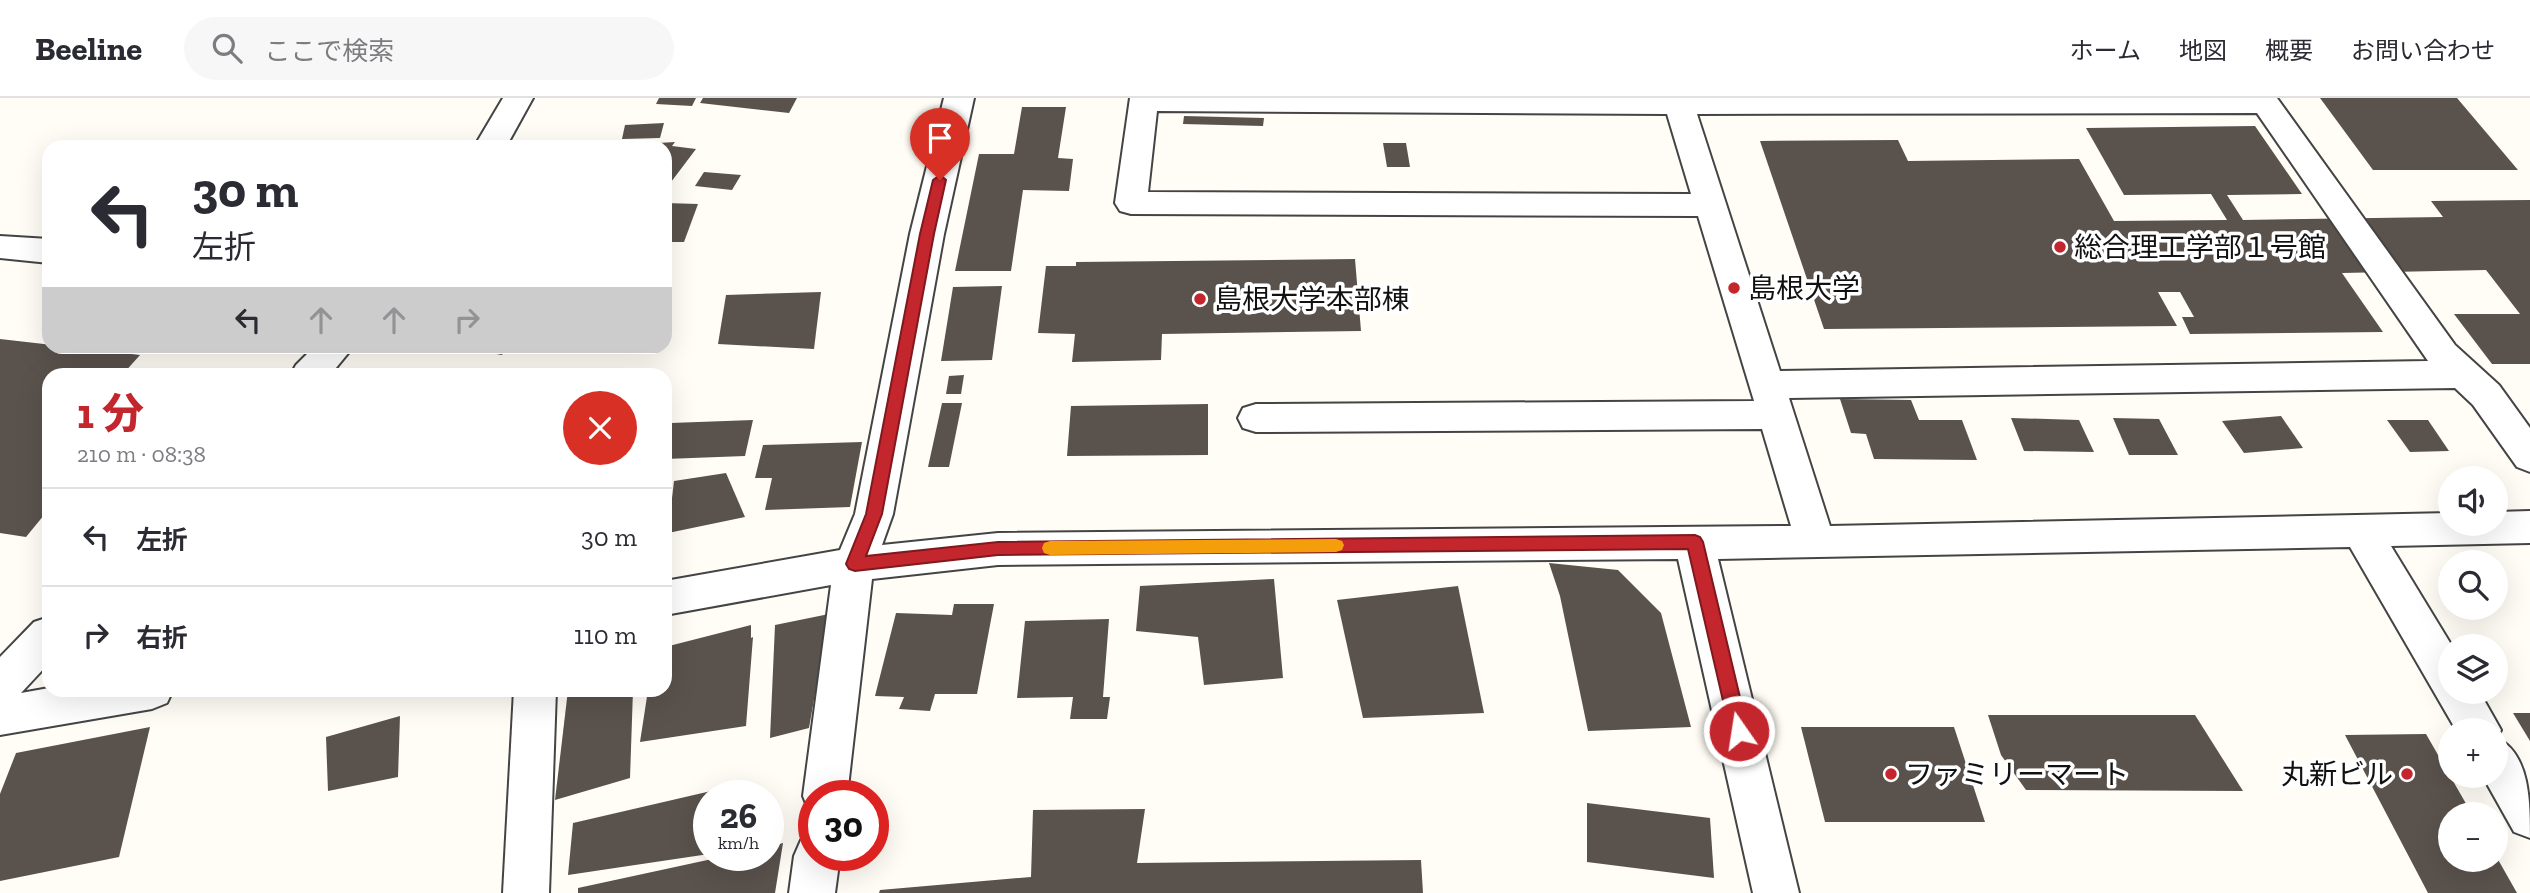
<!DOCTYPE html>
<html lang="ja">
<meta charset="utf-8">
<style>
:root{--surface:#fff;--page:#f7f7f7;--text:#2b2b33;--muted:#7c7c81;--line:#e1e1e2;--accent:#c4262e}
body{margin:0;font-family:"Zilla Slab","Noto Sans JP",serif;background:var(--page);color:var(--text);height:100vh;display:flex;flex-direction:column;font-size:26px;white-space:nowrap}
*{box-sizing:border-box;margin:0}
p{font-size:23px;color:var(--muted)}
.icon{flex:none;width:38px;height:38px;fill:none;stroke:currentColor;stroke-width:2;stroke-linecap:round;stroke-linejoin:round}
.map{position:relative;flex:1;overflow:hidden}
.sheet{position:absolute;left:42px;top:270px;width:630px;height:329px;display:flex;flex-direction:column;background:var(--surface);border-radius:21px;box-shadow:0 7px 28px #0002}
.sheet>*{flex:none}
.guide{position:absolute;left:42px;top:42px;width:630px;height:214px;border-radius:21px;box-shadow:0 7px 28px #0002;background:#fff;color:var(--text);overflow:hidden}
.tools{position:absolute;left:2438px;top:368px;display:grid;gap:14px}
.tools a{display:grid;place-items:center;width:70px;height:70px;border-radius:50%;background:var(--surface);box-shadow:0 7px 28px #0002;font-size:35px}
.speed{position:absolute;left:693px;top:682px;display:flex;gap:14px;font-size:35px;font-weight:700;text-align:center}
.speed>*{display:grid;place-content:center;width:91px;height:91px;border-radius:50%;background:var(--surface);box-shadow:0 7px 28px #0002;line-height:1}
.speed small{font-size:18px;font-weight:400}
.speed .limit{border:10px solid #d22;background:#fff;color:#111}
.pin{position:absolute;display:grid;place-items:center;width:60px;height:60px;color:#fff;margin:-72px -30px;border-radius:50% 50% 50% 0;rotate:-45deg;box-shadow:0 0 7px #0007}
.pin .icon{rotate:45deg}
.me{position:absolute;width:77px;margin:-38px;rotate:347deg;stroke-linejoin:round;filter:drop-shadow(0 0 5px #0008)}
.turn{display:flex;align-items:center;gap:24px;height:147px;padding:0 35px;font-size:32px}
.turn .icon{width:91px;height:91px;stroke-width:2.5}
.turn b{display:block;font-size:49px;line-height:60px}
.lanes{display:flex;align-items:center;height:66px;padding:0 35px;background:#0003;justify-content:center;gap:35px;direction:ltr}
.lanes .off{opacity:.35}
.round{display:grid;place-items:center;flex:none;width:74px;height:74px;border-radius:37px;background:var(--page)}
.headline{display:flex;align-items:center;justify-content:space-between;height:119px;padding:0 35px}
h1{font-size:42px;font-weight:800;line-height:52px;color:var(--accent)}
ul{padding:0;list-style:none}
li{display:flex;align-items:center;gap:21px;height:98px;padding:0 35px;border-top:2px solid var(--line)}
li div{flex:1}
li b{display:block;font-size:26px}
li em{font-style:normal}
header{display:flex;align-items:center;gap:42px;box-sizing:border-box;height:98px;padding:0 35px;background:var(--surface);border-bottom:2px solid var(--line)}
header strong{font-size:33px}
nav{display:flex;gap:38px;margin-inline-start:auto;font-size:24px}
.search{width:490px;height:63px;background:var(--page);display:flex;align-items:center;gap:18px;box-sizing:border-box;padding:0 24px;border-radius:38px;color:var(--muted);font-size:26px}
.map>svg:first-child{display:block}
</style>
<header>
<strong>Beeline</strong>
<div class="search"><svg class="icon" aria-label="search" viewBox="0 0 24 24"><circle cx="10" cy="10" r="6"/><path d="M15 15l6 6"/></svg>ここで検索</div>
<nav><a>ホーム</a><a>地図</a><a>概要</a><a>お問い合わせ</a></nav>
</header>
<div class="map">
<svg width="2530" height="795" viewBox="0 0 2530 795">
<rect width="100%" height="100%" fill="#fffdf5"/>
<g fill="#5a524d">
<polygon points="659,0 696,0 692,8 656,6"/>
<polygon points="703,0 797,0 789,15 700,5"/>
<polygon points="2320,0 2457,0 2518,72 2373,72"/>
<polygon points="1022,9 1066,9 1058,60 1073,61 1069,93 1023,92 1011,173 955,173 979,56 1014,56"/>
<polygon points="1184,18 1264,20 1263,28 1183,26"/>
<polygon points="664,25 660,40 622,41 625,27"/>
<polygon points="2255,28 2302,96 2227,97 2243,122 2443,119 2431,103 2530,102 2530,266 2492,266 2454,216 2520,216 2486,172 2342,175 2383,234 2190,236 2182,219 2194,219 2180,194 2158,194 2177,228 1824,231 1760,43 1898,42 1908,63 2079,61 2114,123 2227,122 2211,96 2124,97 2086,30"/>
<polygon points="675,44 672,48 696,51 665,92 665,49 622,49 624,47"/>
<polygon points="1383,45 1406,45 1410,69 1387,69"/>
<polygon points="704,74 741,77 732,92 695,88"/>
<polygon points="665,105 698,106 684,144 665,144"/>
<polygon points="1355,161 1361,233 1162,236 1161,262 1072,264 1075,236 1038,235 1046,168 1076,168 1076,164"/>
<polygon points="1002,188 992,262 941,263 953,189"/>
<polygon points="821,194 814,251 718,246 726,197"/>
<polygon points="0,241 140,257 123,276 49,276 49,411 26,439 0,435"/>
<polygon points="452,248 507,248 502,257"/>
<polygon points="964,277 961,296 946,296 949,278"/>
<polygon points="1840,301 1911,302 1919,322 1962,322 1977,362 1874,361 1866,336 1851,335"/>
<polygon points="942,305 962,305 949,369 928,369"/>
<polygon points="1208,306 1208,357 1067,358 1071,308"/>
<polygon points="2281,318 2303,350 2244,355 2222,323"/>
<polygon points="2011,320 2079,322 2094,354 2024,353"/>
<polygon points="2113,320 2159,321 2178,357 2129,357"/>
<polygon points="753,322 745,358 665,361 665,347 671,325"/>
<polygon points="2387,322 2428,322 2449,353 2410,354"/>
<polygon points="862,344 850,409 765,412 772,380 755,380 763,347"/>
<polygon points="726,375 745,419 668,435 674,383"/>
<polygon points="1549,465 1618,472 1661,515 1691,629 1588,633 1560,498"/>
<polygon points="1274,481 1283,580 1204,587 1198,539 1136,533 1140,488"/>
<polygon points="1458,488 1484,615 1363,620 1337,502"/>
<polygon points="954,506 994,506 977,596 935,596 930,613 899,611 904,599 875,598 896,515 952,517"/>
<polygon points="829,516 809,630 770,640 775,527"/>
<polygon points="1109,521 1103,599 1110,599 1107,621 1070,621 1073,599 1017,600 1025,523"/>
<polygon points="751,527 751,540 753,539 746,628 640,644 648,592 665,592 665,549"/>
<polygon points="568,592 633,592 630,680 555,702"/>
<polygon points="2513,615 2530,615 2530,643"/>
<polygon points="1988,617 2195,617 2243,693 2026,692 2001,657"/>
<polygon points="400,618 398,679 328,693 326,639"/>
<polygon points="150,629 119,759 0,783 0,696 16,655"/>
<polygon points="1801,629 1954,629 1985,724 1825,724"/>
<polygon points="2426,636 2472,716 2450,716 2450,761 2496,761 2496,758 2517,795 2428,795 2345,637"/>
<polygon points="737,687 738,698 709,698 709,756 568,777 573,725"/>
<polygon points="1587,705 1710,720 1714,780 1587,764"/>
<polygon points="1145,711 1137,765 1421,762 1423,795 879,795 880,792 1031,779 1033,712"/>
<polygon points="783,745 775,795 578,795 578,790 726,758 768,758 768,749"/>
</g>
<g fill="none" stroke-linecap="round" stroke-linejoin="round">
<defs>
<g id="minor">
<polygon points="503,0 533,0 506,49 474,49"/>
<path d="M 944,0 L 974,0 L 944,136 L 893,416 L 882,447 L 998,435 L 1791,428 L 1762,331 L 1256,334 L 1243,330 L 1238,320 L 1243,310 L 1256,306 L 1754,303 L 1698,118 L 1131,116 L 1120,113 L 1115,105 L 1130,0 L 2277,0 L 2455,247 L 2499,287 L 2530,330 L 2530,374 L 2517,369 L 2473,307 L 2455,290 L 1789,300 L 1830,428 L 2450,415 L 2450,425 L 2496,425 L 2496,414 L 2530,413 L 2530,445 L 2391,448 L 2452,548 L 2450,593 L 2479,593 L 2501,632 L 2497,640 C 2530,656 2530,704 2530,740 L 2514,734 L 2482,677 L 2496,677 L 2496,632 L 2456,632 L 2350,449 L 1718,461 L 1799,795 L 1753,795 L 1678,461 L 998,467 L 872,481 L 847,698 L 814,698 L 814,714 L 809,713 L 803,698 L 831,487 L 665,517 L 665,483 L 840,452 L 855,416 L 910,136 ZM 1157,13 L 1667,16 L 1691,96 L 1148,94 ZM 2257,15 L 2428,263 L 1780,273 L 1697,16 Z"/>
<polygon points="0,138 49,141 49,165 0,160"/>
<polygon points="315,248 354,248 331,276 291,276 296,267"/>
<polygon points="49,519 49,565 21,595 49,590 173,592 167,605 152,611 0,637 0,559 34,524"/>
<polygon points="514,592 556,592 549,795 503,795"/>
<polygon points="814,737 814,758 840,758 835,795 789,795 794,758 801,742"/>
</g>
</defs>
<use href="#minor" stroke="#444" stroke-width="4"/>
<use href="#minor" fill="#fff" fill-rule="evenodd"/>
</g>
<polygon fill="#c4262e" stroke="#7f191e" stroke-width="2" points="940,77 946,82 934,136 882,416 866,458 998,444 1695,437 1700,439 1703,444 1748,633 1745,639 1739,641 1732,639 1730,633 1688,451 998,457 855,473 849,471 846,466 866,416 920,136 933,82"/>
<polygon fill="#f59e0b" points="1336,441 1342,443 1344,447 1342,452 1336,454 1050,457 1044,455 1042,450 1044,445 1050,443"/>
<g fill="#c4262e" stroke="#fff" stroke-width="2.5">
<circle cx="2060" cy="149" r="7"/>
<circle cx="1734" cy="190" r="7"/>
<circle cx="1200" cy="201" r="7"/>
<circle cx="1891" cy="676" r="7"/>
<circle cx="2407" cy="676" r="7"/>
</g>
<g text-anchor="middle" stroke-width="7" stroke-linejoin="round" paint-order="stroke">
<g font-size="28" fill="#111" stroke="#fff" text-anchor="start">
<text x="2074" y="159">総合理工学部１号館</text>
<text x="1748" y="200">島根大学</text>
<text x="1214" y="211">島根大学本部棟</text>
<text x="1905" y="686">ファミリーマート</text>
<text x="2393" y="686" text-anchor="end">丸新ビル</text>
</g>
</g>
</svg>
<div class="tools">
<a><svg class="icon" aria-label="sound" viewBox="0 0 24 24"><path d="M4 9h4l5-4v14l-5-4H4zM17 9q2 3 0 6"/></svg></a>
<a><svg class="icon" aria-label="search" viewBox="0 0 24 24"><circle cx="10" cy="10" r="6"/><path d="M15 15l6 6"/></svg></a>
<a><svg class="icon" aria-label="layers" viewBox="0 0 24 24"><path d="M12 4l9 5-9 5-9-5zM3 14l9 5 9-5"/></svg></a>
<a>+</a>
<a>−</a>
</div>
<div class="speed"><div>26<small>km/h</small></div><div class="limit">30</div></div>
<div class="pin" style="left:940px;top:82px;background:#d93025"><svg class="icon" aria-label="arrive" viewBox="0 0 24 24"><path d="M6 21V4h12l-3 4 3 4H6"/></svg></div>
<svg class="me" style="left:1739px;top:633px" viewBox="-20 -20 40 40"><circle r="17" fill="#c4262e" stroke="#fff" stroke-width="3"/><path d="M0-11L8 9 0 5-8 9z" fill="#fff"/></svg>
<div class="guide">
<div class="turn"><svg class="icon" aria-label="left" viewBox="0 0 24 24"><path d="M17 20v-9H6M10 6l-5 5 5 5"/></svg><div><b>30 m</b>左折</div></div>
<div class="lanes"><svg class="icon" aria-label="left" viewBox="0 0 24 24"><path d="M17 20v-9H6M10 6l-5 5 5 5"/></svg><svg class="icon off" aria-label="ahead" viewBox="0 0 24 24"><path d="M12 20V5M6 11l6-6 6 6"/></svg><svg class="icon off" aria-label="ahead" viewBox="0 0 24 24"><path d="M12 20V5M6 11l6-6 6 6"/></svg><svg class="icon off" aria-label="right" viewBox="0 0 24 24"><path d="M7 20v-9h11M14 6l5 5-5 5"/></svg></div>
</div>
<section class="sheet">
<div class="headline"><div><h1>1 分</h1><p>210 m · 08:38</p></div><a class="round" style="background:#d93025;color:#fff"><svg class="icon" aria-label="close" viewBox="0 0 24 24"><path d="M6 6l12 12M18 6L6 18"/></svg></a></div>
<ul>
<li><svg class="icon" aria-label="left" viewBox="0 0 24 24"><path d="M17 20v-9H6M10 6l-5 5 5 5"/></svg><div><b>左折</b></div><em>30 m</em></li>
<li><svg class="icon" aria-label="right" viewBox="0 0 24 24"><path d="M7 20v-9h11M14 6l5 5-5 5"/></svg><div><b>右折</b></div><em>110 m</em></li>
</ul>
</section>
</div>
